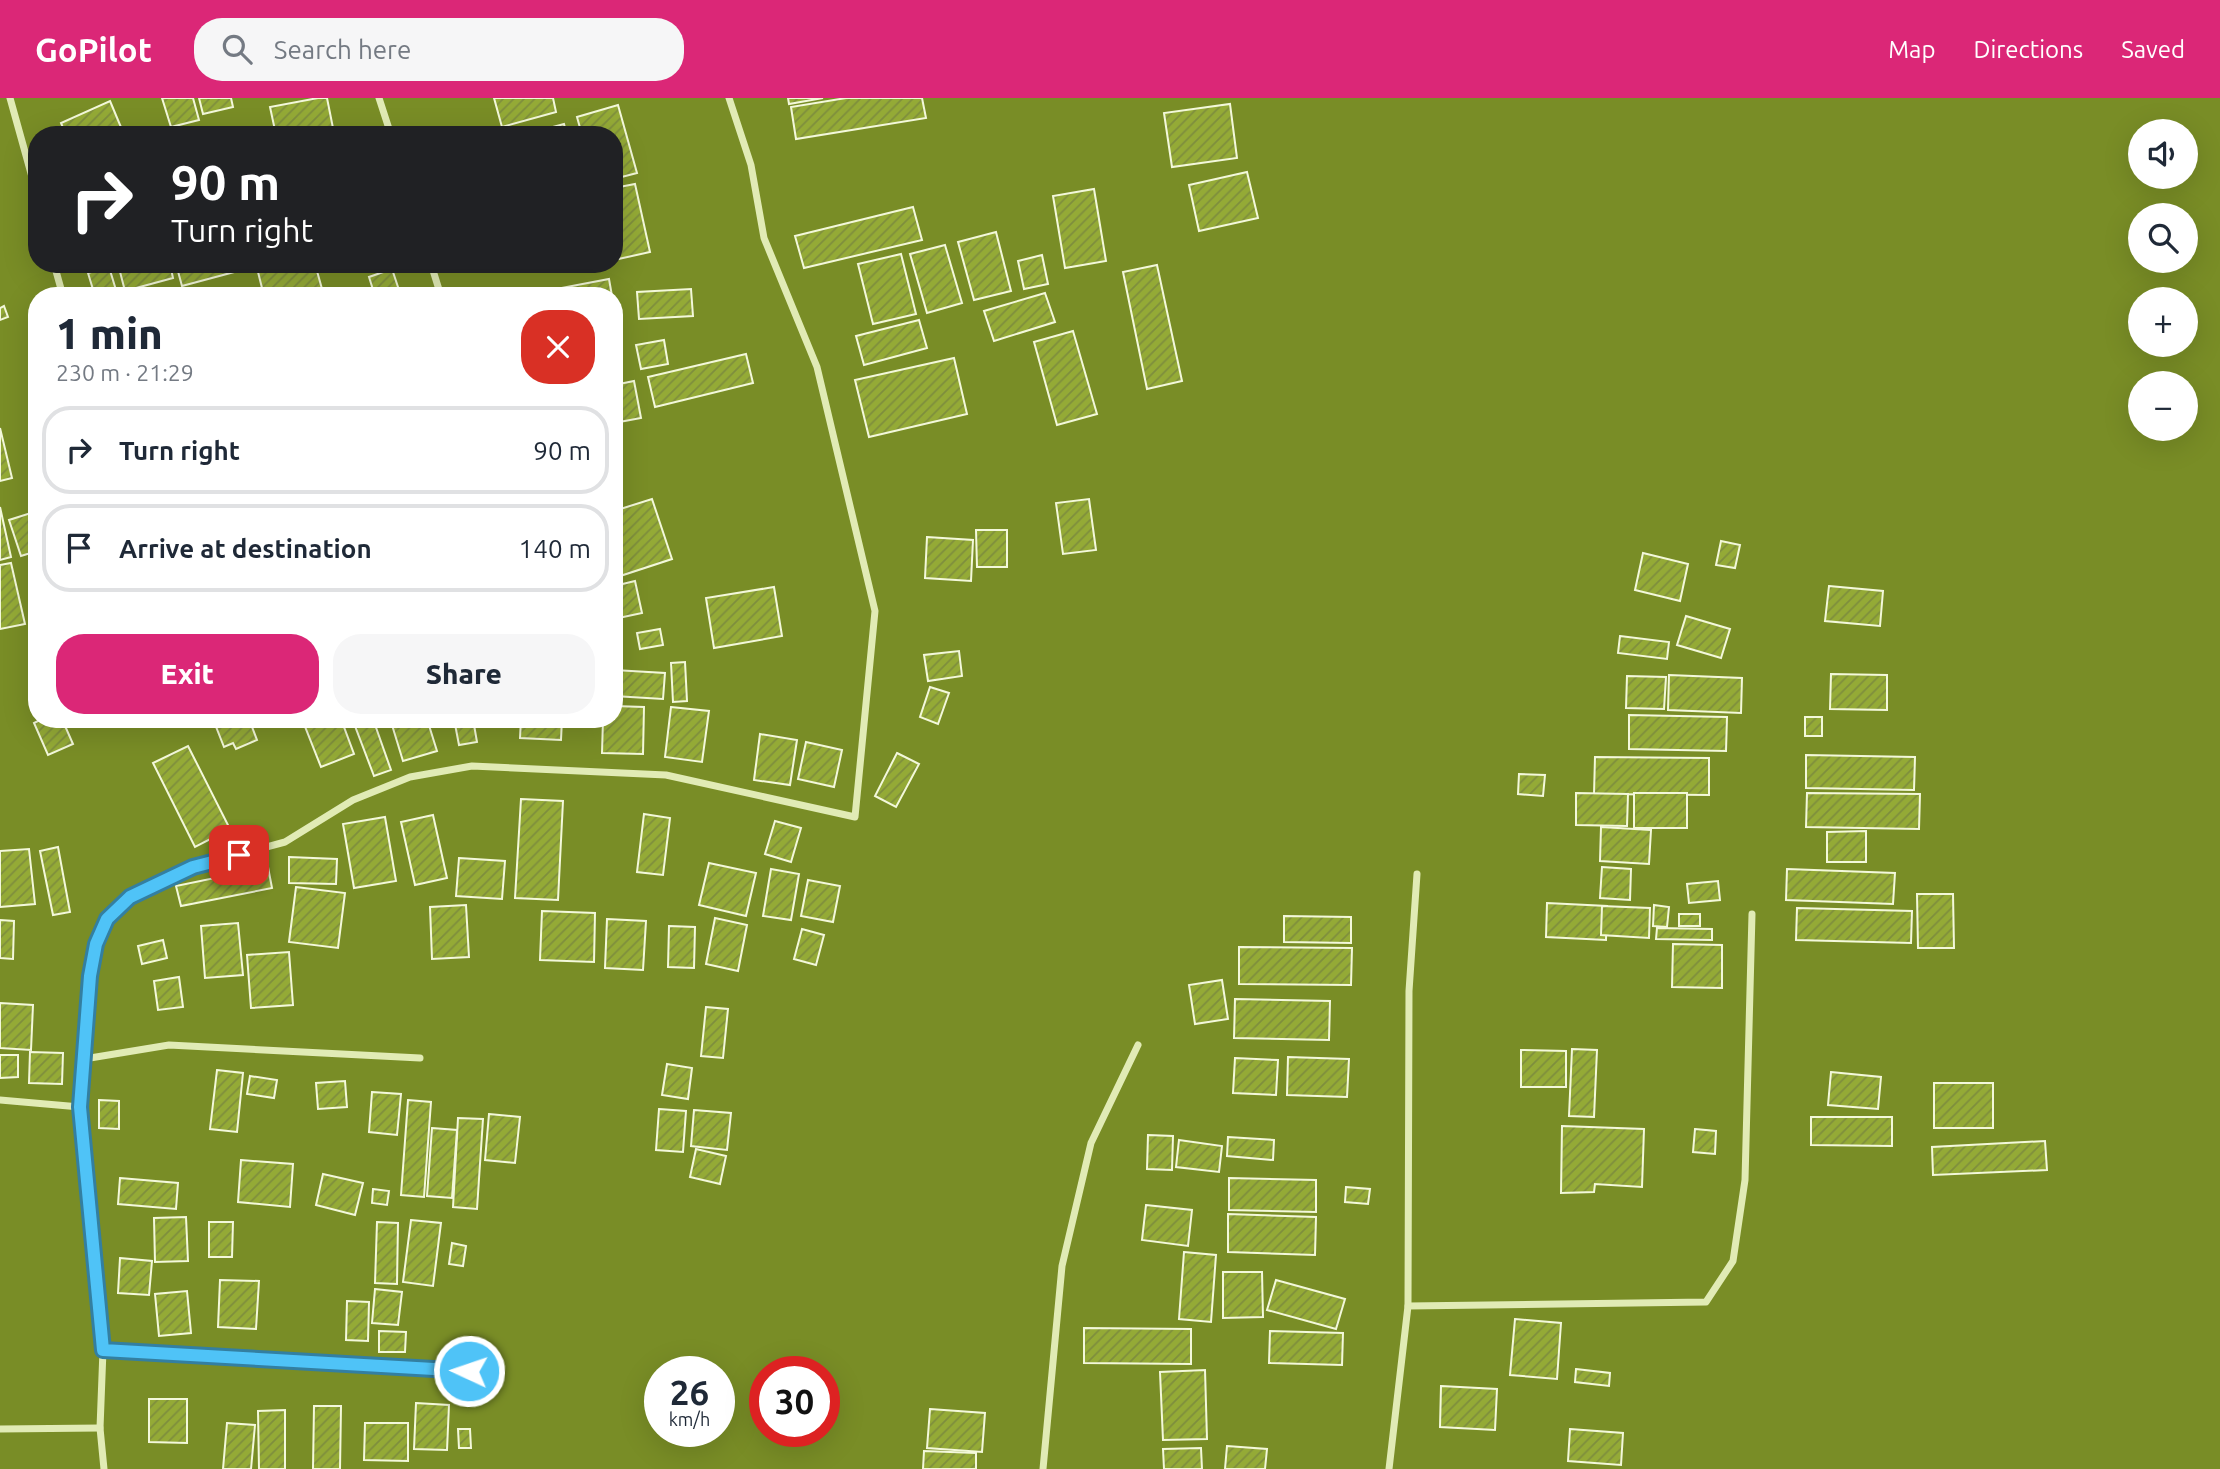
<!DOCTYPE html>
<meta charset="utf-8">
<style>
:root{--surface:#fff;--page:#f6f6f7;--text:#1f2937;--muted:#747a83;--line:#e0e1e3;--accent:#db2777}
body{margin:0;font-family:Ubuntu,sans-serif;background:var(--page);color:var(--text);height:100vh;display:flex;flex-direction:column;font-size:26px;white-space:nowrap}
*{box-sizing:border-box;margin:0}
p{font-size:23px;color:var(--muted)}
.icon{flex:none;width:38px;height:38px;fill:none;stroke:currentColor;stroke-width:2;stroke-linecap:round;stroke-linejoin:round}
.map{position:relative;flex:1;overflow:hidden}
.side{position:absolute;left:28px;top:189px;width:595px;height:441px;display:flex;flex-direction:column;background:var(--surface);border-radius:28px;box-shadow:0 7px 28px #0002}
.side>*{flex:none}
.guide{position:absolute;left:28px;top:28px;width:595px;height:147px;border-radius:28px;box-shadow:0 7px 28px #0002;background:#202124;color:#fff;overflow:hidden}
.buttons{position:absolute;left:2128px;top:21px;display:grid;gap:14px}
.buttons a{display:grid;place-items:center;width:70px;height:70px;border-radius:50%;background:var(--surface);box-shadow:0 7px 28px #0002;font-size:35px}
.speed{position:absolute;left:644px;top:1258px;display:flex;gap:14px;font-size:35px;font-weight:700;text-align:center}
.speed>*{display:grid;place-content:center;width:91px;height:91px;border-radius:50%;background:var(--surface);box-shadow:0 7px 28px #0002;line-height:1}
.speed small{font-size:18px;font-weight:400}
.speed .limit{border:10px solid #d22;background:#fff;color:#111}
.pin{position:absolute;display:grid;place-items:center;width:60px;height:60px;color:#fff;margin:-30px;border-radius:14px;box-shadow:0 4px 10px #0006}
.me{position:absolute;width:77px;margin:-38px;rotate:273deg;stroke-linejoin:round;filter:drop-shadow(0 0 5px #0008)}
.turn{display:flex;align-items:center;gap:24px;height:147px;padding:0 28px;font-size:32px}
.turn .icon{width:91px;height:91px;stroke-width:2.5}
.turn b{display:block;font-size:49px;line-height:60px}
.round{display:grid;place-items:center;flex:none;width:74px;height:74px;border-radius:28px;background:var(--page)}
.headline{display:flex;align-items:center;justify-content:space-between;height:119px;padding:0 28px}
h1{font-size:42px;font-weight:800;line-height:52px}
.button{display:flex;gap:14px;margin-top:auto;padding:14px 28px}
.button a{flex:1;height:80px;border-radius:28px;background:var(--accent);color:#fff;font-size:28px;font-weight:800;line-height:80px;text-align:center}
.button a+a{background:var(--page);color:var(--text)}
ul{padding:0;list-style:none}
li{display:flex;align-items:center;gap:21px;height:88px;margin:0 14px 10px;padding:0 14px;border:4px solid var(--line);border-radius:28px}
li div{flex:1}
li b{display:block;font-size:26px}
li em{font-style:normal}
header{display:flex;align-items:center;gap:42px;box-sizing:border-box;height:98px;padding:0 35px;background:var(--accent);color:#fff}
header strong{font-size:33px}
nav{display:flex;gap:38px;margin-inline-start:auto;font-size:24px}
.search{width:490px;height:63px;background:var(--page);display:flex;align-items:center;gap:18px;box-sizing:border-box;padding:0 24px;border-radius:28px;color:var(--muted);font-size:26px}
.map>svg:first-child{display:block}
</style>
<header>
<strong>GoPilot</strong>
<div class="search"><svg class="icon" aria-label="search" viewBox="0 0 24 24"><circle cx="10" cy="10" r="6"/><path d="M15 15l6 6"/></svg>Search here</div>
<nav><a>Map</a><a>Directions</a><a>Saved</a></nav>
</header>
<div class="map">
<svg width="2220" height="1371" viewBox="0 0 2220 1371">
<defs>
<pattern id="building-hatch" width="6" height="6" patternUnits="userSpaceOnUse" patternTransform="scale(1.75)"><rect width="6" height="6" fill="#94aa36"/><path d="M-1 1l2-2M0 6l6-6M5 7l2-2" fill="none" stroke="#7e8e3d"/></pattern>
</defs>
<rect width="100%" height="100%" fill="#798d26"/>
<g fill="url(#building-hatch)" stroke="#f3f8da" stroke-width="2">
<polygon points="162,0 193,0 199,22 171,29"/>
<polygon points="199,0 231,0 233,9 203,16"/>
<polygon points="318,0 327,0 333,30 300,37 276,37 270,9"/>
<polygon points="494,0 553,0 556,14 502,29"/>
<polygon points="788,0 823,0 789,6"/>
<polygon points="846,0 922,0 926,20 796,41 791,9"/>
<polygon points="110,3 123,34 116,37 66,37 61,25"/>
<polygon points="1230,6 1237,60 1172,69 1164,15"/>
<polygon points="618,7 637,75 614,81 614,37 582,37 577,19"/>
<polygon points="564,26 567,37 523,37"/>
<polygon points="1247,74 1258,120 1199,133 1189,87"/>
<polygon points="635,86 650,154 614,162 614,90"/>
<polygon points="1094,91 1106,163 1065,170 1053,98"/>
<polygon points="913,109 922,142 804,170 795,138"/>
<polygon points="996,134 1011,193 974,202 958,144"/>
<polygon points="945,147 962,205 927,215 910,156"/>
<polygon points="901,156 916,216 873,226 858,166"/>
<polygon points="1042,157 1048,186 1024,191 1018,163"/>
<polygon points="132,166 170,166 173,180 125,193 119,170"/>
<polygon points="176,166 236,166 238,173 182,188"/>
<polygon points="256,166 315,166 324,198 264,198"/>
<polygon points="547,166 586,166 548,173"/>
<polygon points="1157,167 1182,283 1147,291 1123,174"/>
<polygon points="109,169 116,192 95,198 88,175"/>
<polygon points="392,171 399,192 375,198 369,179"/>
<polygon points="609,181 612,198 557,198 556,191"/>
<polygon points="691,191 693,218 639,221 637,194"/>
<polygon points="1045,195 1055,224 994,243 984,213"/>
<polygon points="4,208 8,219 0,222 0,210"/>
<polygon points="614,208 621,244 614,245"/>
<polygon points="919,222 927,250 864,267 856,238"/>
<polygon points="1073,233 1097,316 1057,327 1034,244"/>
<polygon points="664,242 668,266 641,271 636,247"/>
<polygon points="746,256 753,285 655,309 648,279"/>
<polygon points="954,260 967,316 869,339 855,282"/>
<polygon points="634,283 641,320 614,325 614,287"/>
<polygon points="0,330 12,380 0,383"/>
<polygon points="652,401 672,461 614,480 614,413"/>
<polygon points="1089,401 1096,452 1063,456 1056,405"/>
<polygon points="0,409 11,459 0,462"/>
<polygon points="37,413 37,453 21,458 9,422"/>
<polygon points="976,432 1007,432 1007,469 977,469"/>
<polygon points="927,439 973,442 971,483 925,480"/>
<polygon points="1721,443 1740,447 1735,470 1716,467"/>
<polygon points="1643,455 1688,466 1680,503 1635,492"/>
<polygon points="11,465 25,526 0,531 0,467"/>
<polygon points="635,483 642,515 614,521 614,488"/>
<polygon points="1829,488 1883,493 1880,528 1825,523"/>
<polygon points="774,489 782,538 714,550 706,500"/>
<polygon points="1686,518 1730,531 1721,560 1677,547"/>
<polygon points="660,531 663,547 640,551 637,535"/>
<polygon points="1620,538 1669,544 1667,561 1618,555"/>
<polygon points="959,553 962,578 928,583 924,557"/>
<polygon points="685,564 687,603 673,604 671,565"/>
<polygon points="614,572 665,575 663,601 614,598"/>
<polygon points="1831,576 1887,577 1887,612 1830,611"/>
<polygon points="1669,577 1742,580 1741,615 1668,612"/>
<polygon points="1627,578 1666,579 1664,611 1626,610"/>
<polygon points="930,589 949,595 938,626 920,619"/>
<polygon points="614,608 644,609 643,656 602,655 603,621 614,621"/>
<polygon points="671,609 709,613 702,664 665,659"/>
<polygon points="1629,617 1727,619 1726,653 1629,651"/>
<rect x="1805" y="619" width="17" height="19"/>
<polygon points="42,621 62,621 73,646 48,657 34,625"/>
<polygon points="213,621 249,621 257,642 236,651 233,645 224,649"/>
<polygon points="316,621 341,621 354,656 321,669 304,626"/>
<polygon points="373,621 391,672 374,678 355,628"/>
<polygon points="411,621 427,621 437,653 403,663 392,627"/>
<polygon points="454,621 473,621 477,644 459,647"/>
<polygon points="521,621 562,621 561,642 520,640"/>
<polygon points="760,636 797,642 790,687 754,682"/>
<polygon points="806,644 842,652 834,689 798,681"/>
<polygon points="188,648 230,731 195,749 153,665"/>
<polygon points="897,655 919,666 896,709 875,698"/>
<polygon points="1806,657 1915,659 1914,692 1806,690"/>
<polygon points="1595,659 1709,660 1709,697 1594,696"/>
<polygon points="1519,676 1545,677 1543,698 1518,696"/>
<polygon points="1576,695 1628,696 1627,728 1576,727"/>
<rect x="1634" y="695" width="53" height="35"/>
<polygon points="1807,695 1920,696 1919,731 1806,729"/>
<polygon points="521,701 563,703 558,802 515,800"/>
<polygon points="644,716 670,720 663,777 637,774"/>
<polygon points="433,717 447,780 415,787 401,724"/>
<polygon points="385,719 396,783 354,790 343,726"/>
<polygon points="775,723 801,730 791,764 765,756"/>
<polygon points="1601,729 1651,732 1649,766 1600,763"/>
<polygon points="1866,733 1866,764 1827,764 1827,734"/>
<polygon points="58,749 70,814 53,817 40,753"/>
<polygon points="29,751 35,806 0,809 0,753"/>
<polygon points="289,759 337,761 336,786 289,785"/>
<polygon points="459,760 505,763 502,801 456,798"/>
<polygon points="709,765 756,775 746,818 699,807"/>
<polygon points="268,769 272,790 181,808 176,788"/>
<polygon points="1602,769 1631,771 1630,802 1600,800"/>
<polygon points="771,771 799,776 791,822 763,818"/>
<polygon points="1787,771 1895,775 1893,806 1786,802"/>
<polygon points="808,782 840,788 833,824 801,818"/>
<polygon points="1718,783 1720,802 1689,805 1687,786"/>
<polygon points="296,789 345,795 338,850 289,844"/>
<polygon points="1917,796 1953,796 1954,850 1918,850"/>
<polygon points="1547,805 1607,808 1606,842 1546,839"/>
<polygon points="466,807 469,859 432,861 430,809"/>
<polygon points="1654,807 1669,809 1667,829 1653,828"/>
<polygon points="1602,808 1650,810 1649,840 1601,837"/>
<polygon points="1797,810 1912,813 1911,845 1796,842"/>
<polygon points="542,813 595,815 594,864 540,862"/>
<rect x="1679" y="816" width="21" height="12"/>
<polygon points="1284,818 1351,819 1351,845 1284,844"/>
<polygon points="715,820 747,827 738,873 706,866"/>
<polygon points="607,821 646,823 643,872 605,870"/>
<polygon points="0,822 14,823 13,861 0,860"/>
<polygon points="238,825 243,877 205,880 201,828"/>
<polygon points="669,828 695,829 694,870 668,869"/>
<polygon points="1657,830 1712,831 1712,842 1656,841"/>
<polygon points="802,831 824,837 816,867 794,861"/>
<polygon points="163,842 167,860 142,866 138,848"/>
<polygon points="1673,846 1722,847 1722,890 1672,889"/>
<polygon points="1239,849 1352,850 1351,887 1239,886"/>
<polygon points="289,854 293,907 251,910 247,857"/>
<polygon points="179,879 183,909 158,912 154,883"/>
<polygon points="1222,882 1228,921 1195,926 1189,887"/>
<polygon points="1235,901 1330,903 1329,942 1234,940"/>
<polygon points="0,905 33,907 31,952 0,950"/>
<polygon points="706,909 728,911 723,960 701,958"/>
<polygon points="1572,951 1597,952 1594,1019 1569,1018"/>
<polygon points="1521,952 1566,953 1566,989 1521,989"/>
<polygon points="30,954 63,955 62,986 29,985"/>
<polygon points="0,957 18,957 18,979 0,980"/>
<polygon points="1288,959 1349,961 1347,999 1287,997"/>
<polygon points="1235,960 1278,962 1276,997 1233,995"/>
<polygon points="667,966 692,970 688,1001 662,997"/>
<polygon points="217,972 243,975 237,1034 210,1031"/>
<polygon points="1831,974 1881,979 1878,1011 1828,1007"/>
<polygon points="250,978 277,982 274,1000 247,996"/>
<polygon points="345,983 347,1009 318,1011 316,985"/>
<rect x="1934" y="985" width="59" height="45"/>
<polygon points="372,994 401,996 397,1037 369,1034"/>
<polygon points="99,1002 119,1003 119,1031 99,1030"/>
<polygon points="408,1002 431,1004 424,1099 401,1097"/>
<polygon points="659,1011 686,1013 683,1054 656,1052"/>
<polygon points="694,1012 731,1015 727,1052 691,1048"/>
<polygon points="489,1016 520,1019 515,1065 485,1062"/>
<polygon points="1811,1019 1892,1019 1892,1048 1811,1047"/>
<polygon points="458,1020 483,1021 477,1111 453,1109"/>
<polygon points="1562,1028 1644,1031 1642,1089 1595,1086 1594,1094 1561,1095"/>
<polygon points="432,1030 457,1032 452,1100 427,1098"/>
<polygon points="1695,1031 1716,1033 1715,1056 1693,1054"/>
<polygon points="1148,1037 1173,1038 1172,1072 1147,1071"/>
<polygon points="1228,1039 1274,1042 1273,1062 1227,1058"/>
<polygon points="1179,1042 1222,1048 1219,1074 1176,1069"/>
<polygon points="2045,1043 2047,1072 1933,1077 1932,1049"/>
<polygon points="696,1051 726,1058 720,1086 690,1079"/>
<polygon points="241,1062 293,1066 290,1109 238,1104"/>
<polygon points="323,1076 363,1085 355,1117 316,1107"/>
<polygon points="120,1080 178,1085 176,1111 118,1106"/>
<polygon points="1229,1080 1316,1082 1316,1114 1229,1112"/>
<polygon points="1346,1089 1370,1091 1368,1106 1345,1104"/>
<polygon points="373,1091 389,1093 387,1107 372,1105"/>
<polygon points="1146,1107 1192,1112 1188,1148 1142,1142"/>
<polygon points="1228,1116 1316,1119 1315,1157 1228,1154"/>
<polygon points="186,1119 188,1163 155,1164 154,1120"/>
<polygon points="411,1122 441,1125 433,1188 403,1184"/>
<polygon points="209,1124 233,1124 232,1159 209,1159"/>
<polygon points="377,1124 398,1125 397,1186 375,1185"/>
<polygon points="452,1145 466,1148 463,1168 449,1166"/>
<polygon points="1184,1154 1216,1157 1211,1224 1179,1221"/>
<polygon points="120,1160 152,1163 149,1197 118,1195"/>
<polygon points="1223,1174 1262,1174 1263,1219 1223,1220"/>
<polygon points="220,1182 259,1183 256,1231 218,1229"/>
<polygon points="1276,1182 1345,1201 1336,1231 1267,1212"/>
<polygon points="375,1191 402,1194 398,1227 372,1225"/>
<polygon points="187,1193 191,1235 159,1238 155,1196"/>
<polygon points="347,1203 369,1204 368,1243 346,1242"/>
<polygon points="1515,1221 1561,1225 1557,1281 1510,1277"/>
<polygon points="1084,1230 1191,1231 1191,1266 1084,1265"/>
<polygon points="379,1233 406,1234 405,1254 379,1254"/>
<polygon points="1270,1233 1343,1235 1342,1267 1269,1265"/>
<polygon points="1576,1271 1610,1275 1609,1288 1575,1284"/>
<polygon points="1205,1272 1207,1341 1163,1342 1160,1274"/>
<polygon points="1441,1288 1497,1291 1495,1332 1440,1329"/>
<polygon points="149,1301 187,1301 187,1345 149,1344"/>
<polygon points="416,1305 449,1307 447,1352 414,1351"/>
<polygon points="314,1308 341,1308 340,1371 313,1371"/>
<polygon points="930,1311 985,1315 982,1354 927,1350"/>
<polygon points="285,1312 285,1371 259,1371 258,1313"/>
<polygon points="227,1325 255,1327 251,1371 223,1371"/>
<polygon points="365,1325 408,1325 408,1363 364,1362"/>
<polygon points="458,1331 470,1331 471,1350 459,1350"/>
<polygon points="1570,1331 1623,1335 1621,1367 1568,1363"/>
<polygon points="1227,1348 1267,1351 1265,1371 1225,1371"/>
<polygon points="1201,1350 1202,1371 1164,1371 1163,1351"/>
<polygon points="924,1353 976,1355 976,1371 923,1371"/>
</g>
<g fill="none" stroke-linecap="round" stroke-linejoin="round">
<g stroke="#e1ebb5" stroke-width="7">
<polyline points="10,0 37,97"/>
<polyline points="379,0 391,37"/>
<polyline points="54,166 63,198"/>
<polyline points="431,166 441,198"/>
<polyline points="84,961 169,947 420,960"/>
<polyline points="0,1002 80,1009"/>
<polyline points="1408,1208 1409,893 1417,776"/>
<polyline points="103,1252 80,1009 96,846 107,821 130,799 193,769 285,744 353,702 410,679 472,668 666,677 855,719 875,513 817,269 764,140 751,67 729,0"/>
<polyline points="0,1331 100,1330"/>
<polyline points="104,1371 100,1330 103,1252 469,1273"/>
<polyline points="1043,1371 1062,1168 1091,1045 1138,947"/>
<polyline points="1389,1371 1408,1208 1706,1204 1733,1163 1745,1082 1752,816"/>
</g>
</g>
<g fill="none" stroke-linecap="round" stroke-linejoin="round">
<defs>
<polyline id="route" points="239,757 193,769 130,799 107,821 96,846 90,878 80,1009 103,1252 469,1273"/>
</defs>
<use href="#route" stroke="#337fa1" stroke-width="18"/>
<use href="#route" stroke="#4fc3f7" stroke-width="12"/>
</g>
</svg>
<div class="buttons">
<a><svg class="icon" aria-label="sound" viewBox="0 0 24 24"><path d="M4 9h4l5-4v14l-5-4H4zM17 9q2 3 0 6"/></svg></a>
<a><svg class="icon" aria-label="search" viewBox="0 0 24 24"><circle cx="10" cy="10" r="6"/><path d="M15 15l6 6"/></svg></a>
<a>+</a>
<a>−</a>
</div>
<div class="speed"><div>26<small>km/h</small></div><div class="limit">30</div></div>
<div class="pin" style="left:239px;top:757px;background:#d93025"><svg class="icon" aria-label="arrive" viewBox="0 0 24 24"><path d="M6 21V4h12l-3 4 3 4H6"/></svg></div>
<svg class="me" style="left:469px;top:1273px" viewBox="-20 -20 40 40"><circle r="17" fill="#4fc3f7" stroke="#fff" stroke-width="3"/><path d="M0-11L8 9 0 5-8 9z" fill="#fff"/></svg>
<div class="guide">
<div class="turn"><svg class="icon" aria-label="right" viewBox="0 0 24 24"><path d="M7 20v-9h11M14 6l5 5-5 5"/></svg><div><b>90 m</b>Turn right</div></div>
</div>
<section class="side">
<div class="headline"><div><h1>1 min</h1><p>230 m · 21:29</p></div><a class="round" style="background:#d93025;color:#fff"><svg class="icon" aria-label="close" viewBox="0 0 24 24"><path d="M6 6l12 12M18 6L6 18"/></svg></a></div>
<ul>
<li><svg class="icon" aria-label="right" viewBox="0 0 24 24"><path d="M7 20v-9h11M14 6l5 5-5 5"/></svg><div><b>Turn right</b></div><em>90 m</em></li>
<li><svg class="icon" aria-label="arrive" viewBox="0 0 24 24"><path d="M6 21V4h12l-3 4 3 4H6"/></svg><div><b>Arrive at destination</b></div><em>140 m</em></li>
</ul>
<div class="button"><a>Exit</a><a>Share</a></div>
</section>
</div>
